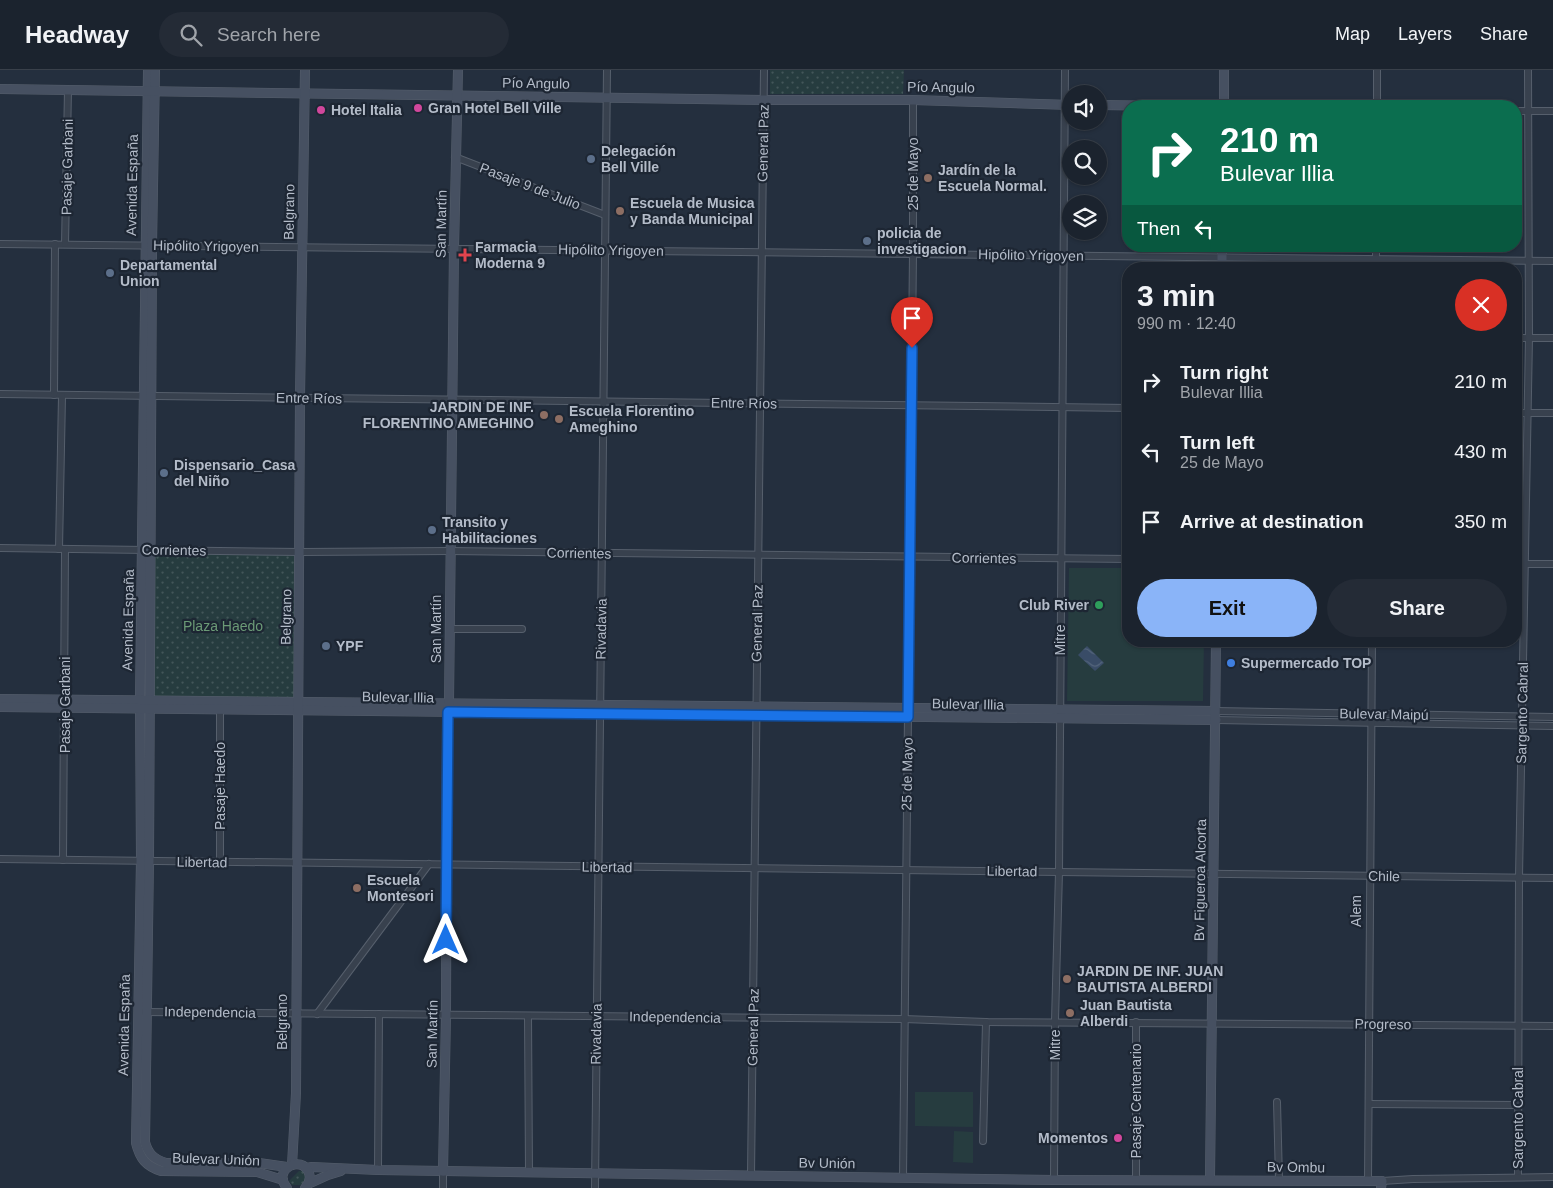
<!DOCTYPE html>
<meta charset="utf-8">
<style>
:root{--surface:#1b232e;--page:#242b36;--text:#f1f3f6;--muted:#a0a4aa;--line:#39404a;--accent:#8ab4f8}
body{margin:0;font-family:Arial,sans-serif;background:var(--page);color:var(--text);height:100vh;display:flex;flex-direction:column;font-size:19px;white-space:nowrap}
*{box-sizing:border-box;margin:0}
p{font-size:16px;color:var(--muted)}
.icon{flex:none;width:28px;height:28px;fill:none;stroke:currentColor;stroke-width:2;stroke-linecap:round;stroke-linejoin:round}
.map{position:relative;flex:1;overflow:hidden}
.drawer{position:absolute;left:1122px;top:192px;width:400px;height:385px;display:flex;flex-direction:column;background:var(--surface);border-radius:20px;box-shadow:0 1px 4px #0004,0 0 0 1px var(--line)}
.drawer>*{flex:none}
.top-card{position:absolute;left:1122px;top:30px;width:400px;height:152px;border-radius:20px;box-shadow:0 1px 4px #0004,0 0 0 1px var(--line);background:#0b6e4f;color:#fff;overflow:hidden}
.controls{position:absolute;left:1062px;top:15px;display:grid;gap:10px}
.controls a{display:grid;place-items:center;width:45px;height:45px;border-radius:50%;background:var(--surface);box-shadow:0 1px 4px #0004,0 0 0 1px var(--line);font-size:25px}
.pin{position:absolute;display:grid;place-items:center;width:42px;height:42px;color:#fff;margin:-51px -21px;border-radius:50% 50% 50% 0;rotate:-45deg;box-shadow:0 0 5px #0007}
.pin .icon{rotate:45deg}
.me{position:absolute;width:55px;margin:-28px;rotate:0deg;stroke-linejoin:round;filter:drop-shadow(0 0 4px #0008)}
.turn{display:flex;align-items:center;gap:18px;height:105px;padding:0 15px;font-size:22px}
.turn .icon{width:65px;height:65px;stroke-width:2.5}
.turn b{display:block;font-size:35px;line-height:42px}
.then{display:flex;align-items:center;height:48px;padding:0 15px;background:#0003;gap:10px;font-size:19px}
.round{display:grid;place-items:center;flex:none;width:52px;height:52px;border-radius:26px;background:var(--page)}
.summary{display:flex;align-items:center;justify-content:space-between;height:85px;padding:0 15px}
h1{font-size:30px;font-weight:700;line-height:38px}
.button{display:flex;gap:10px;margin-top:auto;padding:10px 15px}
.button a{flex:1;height:58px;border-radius:30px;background:var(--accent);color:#111;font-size:20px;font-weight:700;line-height:58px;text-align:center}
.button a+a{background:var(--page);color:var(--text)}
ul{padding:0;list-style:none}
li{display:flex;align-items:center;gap:15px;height:70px;padding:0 15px}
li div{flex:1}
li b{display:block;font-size:19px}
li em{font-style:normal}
header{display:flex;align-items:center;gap:30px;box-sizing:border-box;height:70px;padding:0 25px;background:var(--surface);border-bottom:1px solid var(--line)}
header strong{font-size:24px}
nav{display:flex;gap:28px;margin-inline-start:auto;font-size:18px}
.search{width:350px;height:45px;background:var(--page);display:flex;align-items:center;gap:12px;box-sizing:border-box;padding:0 18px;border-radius:28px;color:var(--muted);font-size:19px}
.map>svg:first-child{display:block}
</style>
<header>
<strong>Headway</strong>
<div class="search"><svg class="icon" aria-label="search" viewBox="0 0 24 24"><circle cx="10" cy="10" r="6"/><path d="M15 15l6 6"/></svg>Search here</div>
<nav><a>Map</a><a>Layers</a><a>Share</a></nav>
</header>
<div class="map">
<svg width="1553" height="1118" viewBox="0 0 1553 1118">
<defs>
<pattern id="grass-dots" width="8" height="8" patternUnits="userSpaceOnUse" patternTransform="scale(1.25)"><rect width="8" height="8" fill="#263c3f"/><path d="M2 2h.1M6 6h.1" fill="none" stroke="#435659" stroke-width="1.8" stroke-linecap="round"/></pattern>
<pattern id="water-waves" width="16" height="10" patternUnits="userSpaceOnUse" patternTransform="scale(1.25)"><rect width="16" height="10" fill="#394c67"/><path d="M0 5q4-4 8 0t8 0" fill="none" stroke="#53647b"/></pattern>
</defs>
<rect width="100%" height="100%" fill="#242f3e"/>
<g fill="url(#grass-dots)">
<polygon points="770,0 904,0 903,24 770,24"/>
<polygon points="153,482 294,483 294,629 153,628"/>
<polygon points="299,1101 303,1101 306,1105 305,1110 301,1115 292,1115 289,1111"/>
</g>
<g fill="#263c3f">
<polygon points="1069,498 1129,498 1129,571 1204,571 1203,631 1067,631"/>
<polygon points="915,1022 973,1022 973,1057 915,1056"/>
<polygon points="954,1061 973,1062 973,1093 953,1092"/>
</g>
<polygon fill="url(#water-waves)" points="1087,576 1104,593 1095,601 1078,585"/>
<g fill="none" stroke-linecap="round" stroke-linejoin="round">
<defs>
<g id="street">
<polyline points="1377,36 1377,0"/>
<polyline points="1516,41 1553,41"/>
<polyline points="455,87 605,145"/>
<polyline points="0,174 1553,191"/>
<polyline points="65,174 68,20"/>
<polyline points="1376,199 1376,176"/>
<polyline points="1516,268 1553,268"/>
<polyline points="0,324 1129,338"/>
<polyline points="54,325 55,174"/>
<polyline points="1516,343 1553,343"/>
<polyline points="0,478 301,482 450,481 1129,489"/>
<polyline points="59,479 62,326"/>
<polyline points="1516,494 1553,494"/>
<polyline points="450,559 522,559"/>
<polyline points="1215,641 1553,647"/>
<polyline points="1216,650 1553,656"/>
<polyline points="0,789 1553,808"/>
<polyline points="63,790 65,479"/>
<polyline points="220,792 220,639"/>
<polyline points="144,942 904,949 986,952 1553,956"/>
<polyline points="317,944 429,794"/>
<polyline points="528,946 529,1102"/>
<polyline points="1136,952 1136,1110"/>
<polyline points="1277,1032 1279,1110"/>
<polyline points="1369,1034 1518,1035"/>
<polyline points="983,1071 986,952"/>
<polyline points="378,1100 379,944"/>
<polyline points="751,1105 764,0"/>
<polyline points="1518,1106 1519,807 1529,268 1528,0"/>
<polyline points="903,1108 913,183 913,30"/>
<polyline points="1054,1110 1055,951 1059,802 1065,0"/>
<polyline points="1368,1111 1372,571"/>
<polyline points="1382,1111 1413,1109 1553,1107"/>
<polyline points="443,1118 443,1101"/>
<polyline points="595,1118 607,0"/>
</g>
<g id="secondary">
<path d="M 148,0 L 140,630 L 141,790 L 136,1073 C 140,1089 146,1096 161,1101 L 257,1102 L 283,1110"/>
<path d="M 155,0 L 152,175 L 149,790 L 145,1072 C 148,1084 154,1089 166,1093 L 259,1093 L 287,1097"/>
<polyline points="0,19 764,30 913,30 1071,35"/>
<polyline points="1099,35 1174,36"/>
<polyline points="1224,36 1224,0"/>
<polyline points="1222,199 1222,176"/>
<polyline points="0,629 1215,641"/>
<polyline points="0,637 1216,650"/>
<polyline points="292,1095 296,1023 300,327 305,0"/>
<polyline points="306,1098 312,1097 378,1100 1054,1110 1382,1111 1381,1118"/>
<polyline points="443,1101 446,945 447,642 449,633 454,178 458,0"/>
<polyline points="1210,1109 1216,571"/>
<polyline points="308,1114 328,1105 341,1101"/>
<path d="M 287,1118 C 271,1099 302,1084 309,1103 C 311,1109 309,1114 305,1118"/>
</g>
</defs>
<use href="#street" stroke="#565f6c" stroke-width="8"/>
<use href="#secondary" stroke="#565f6c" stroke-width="10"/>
<use href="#street" stroke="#38414e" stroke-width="6"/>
<use href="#secondary" stroke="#465061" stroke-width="9"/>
</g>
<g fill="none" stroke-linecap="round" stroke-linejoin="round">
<defs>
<polyline id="route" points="446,870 448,642 908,647 912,278"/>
</defs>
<use href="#route" stroke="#114b97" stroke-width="12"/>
<use href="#route" stroke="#1a73e8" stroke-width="9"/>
</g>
<g fill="#d1479c" stroke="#1d2633" stroke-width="2">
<circle cx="418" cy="38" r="5"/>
<circle cx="321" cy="40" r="5"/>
<circle cx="1118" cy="1068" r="5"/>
</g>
<g fill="#5c6f8a" stroke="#1d2633" stroke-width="2">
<circle cx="591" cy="89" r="5"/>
<circle cx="867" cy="171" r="5"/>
<circle cx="110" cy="203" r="5"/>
<circle cx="164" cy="403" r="5"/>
<circle cx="432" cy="460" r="5"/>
<circle cx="326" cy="576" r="5"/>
</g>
<g fill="#8d6e63" stroke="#1d2633" stroke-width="2">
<circle cx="928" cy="108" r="5"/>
<circle cx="620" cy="141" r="5"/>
<circle cx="544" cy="345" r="5"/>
<circle cx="559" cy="349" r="5"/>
<circle cx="357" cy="818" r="5"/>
<circle cx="1067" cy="909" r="5"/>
<circle cx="1070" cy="943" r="5"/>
</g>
<path fill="#e0444e" stroke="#1d2633" stroke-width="2" d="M462.5 177.5h5v5h5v5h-5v5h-5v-5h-5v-5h5z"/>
<circle fill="#2e9e5b" stroke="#1d2633" stroke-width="2" cx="1099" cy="535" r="5"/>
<circle fill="#3f7fe0" stroke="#1d2633" stroke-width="2" cx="1231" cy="593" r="5"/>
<g text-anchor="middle" stroke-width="4.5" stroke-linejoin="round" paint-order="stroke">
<g font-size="14" fill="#b4bcc9" stroke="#1d2633">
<text transform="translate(536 13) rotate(1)" y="5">Pío Angulo</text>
<text transform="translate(941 17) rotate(1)" y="5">Pío Angulo</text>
<text transform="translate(763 73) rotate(-89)" y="5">General Paz</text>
<text transform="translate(67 97) rotate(-89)" y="5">Pasaje Garbani</text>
<text transform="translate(913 104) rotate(-90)" y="5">25 de Mayo</text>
<text transform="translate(132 115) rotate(-89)" y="5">Avenida España</text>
<text transform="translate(530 116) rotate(21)" y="5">Pasaje 9 de Julio</text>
<text transform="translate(289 142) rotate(-89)" y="5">Belgrano</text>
<text transform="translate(441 154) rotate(-89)" y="5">San Martín</text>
<text transform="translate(206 176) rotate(1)" y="5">Hipólito Yrigoyen</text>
<text transform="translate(611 180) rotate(1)" y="5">Hipólito Yrigoyen</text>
<text transform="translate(1031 185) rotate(1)" y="5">Hipólito Yrigoyen</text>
<text transform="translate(309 328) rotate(1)" y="5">Entre Ríos</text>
<text transform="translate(744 333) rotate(1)" y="5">Entre Ríos</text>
<text transform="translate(174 480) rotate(1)" y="5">Corrientes</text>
<text transform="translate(579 483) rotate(1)" y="5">Corrientes</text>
<text transform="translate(984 488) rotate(1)" y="5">Corrientes</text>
<text transform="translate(286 547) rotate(-89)" y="5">Belgrano</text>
<text transform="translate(128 550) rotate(-89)" y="5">Avenida España</text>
<text transform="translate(757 553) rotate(-89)" y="5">General Paz</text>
<text transform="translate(436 559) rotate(-90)" y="5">San Martín</text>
<text transform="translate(601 559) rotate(-89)" y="5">Rivadavia</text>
<text transform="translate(1060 570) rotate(-90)" y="5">Mitre</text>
<text transform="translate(398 627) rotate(1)" y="5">Bulevar Illia</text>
<text transform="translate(968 634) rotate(1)" y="5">Bulevar Illia</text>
<text transform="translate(65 635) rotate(-90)" y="5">Pasaje Garbani</text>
<text transform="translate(1522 643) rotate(-89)" y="5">Sargento Cabral</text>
<text transform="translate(1384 644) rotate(1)" y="5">Bulevar Maipú</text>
<text transform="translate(907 704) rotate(-89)" y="5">25 de Mayo</text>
<text transform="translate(220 716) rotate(-90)" y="5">Pasaje Haedo</text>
<text transform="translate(202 792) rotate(1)" y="5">Libertad</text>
<text transform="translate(607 797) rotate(1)" y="5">Libertad</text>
<text transform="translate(1012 801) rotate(1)" y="5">Libertad</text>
<text transform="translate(1384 806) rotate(1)" y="5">Chile</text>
<text transform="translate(1200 810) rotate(-89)" y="5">Bv Figueroa Alcorta</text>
<text transform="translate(1356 841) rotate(-90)" y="5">Alem</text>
<text transform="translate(210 942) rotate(1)" y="5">Independencia</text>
<text transform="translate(675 947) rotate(1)" y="5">Independencia</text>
<text transform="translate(282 952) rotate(-90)" y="5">Belgrano</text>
<text transform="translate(1383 954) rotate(1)" y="5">Progreso</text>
<text transform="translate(124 955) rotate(-89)" y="5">Avenida España</text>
<text transform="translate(753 957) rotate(-89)" y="5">General Paz</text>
<text transform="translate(432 964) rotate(-89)" y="5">San Martín</text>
<text transform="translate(596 964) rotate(-89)" y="5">Rivadavia</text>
<text transform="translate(1055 975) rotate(-90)" y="5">Mitre</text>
<text transform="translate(1136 1031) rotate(-90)" y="5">Pasaje Centenario</text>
<text transform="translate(1518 1048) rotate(-90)" y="5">Sargento Cabral</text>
<text transform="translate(216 1089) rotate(2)" y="5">Bulevar Unión</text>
<text transform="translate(827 1093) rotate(1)" y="5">Bv Unión</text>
<text transform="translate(1296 1097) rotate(1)" y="5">Bv Ombu</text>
</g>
<g font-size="14" font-weight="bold" fill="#b4bcc9" stroke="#1d2633" text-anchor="start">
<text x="428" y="43">Gran Hotel Bell Ville</text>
<text x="331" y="45">Hotel Italia</text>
<text x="601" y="86">Delegación<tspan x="601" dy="16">Bell Ville</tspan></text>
<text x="938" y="105">Jardín de la<tspan x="938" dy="16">Escuela Normal.</tspan></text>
<text x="630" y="138">Escuela de Musica<tspan x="630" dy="16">y Banda Municipal</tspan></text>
<text x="877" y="168">policia de<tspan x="877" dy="16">investigacion</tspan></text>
<text x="475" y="182">Farmacia<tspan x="475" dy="16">Moderna 9</tspan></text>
<text x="120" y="200">Departamental<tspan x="120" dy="16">Union</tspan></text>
<text x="534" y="342" text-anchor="end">JARDIN DE INF.<tspan x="534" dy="16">FLORENTINO AMEGHINO</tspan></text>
<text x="569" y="346">Escuela Florentino<tspan x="569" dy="16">Ameghino</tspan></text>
<text x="174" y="400">Dispensario_Casa<tspan x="174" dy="16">del Niño</tspan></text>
<text x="442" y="457">Transito y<tspan x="442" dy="16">Habilitaciones</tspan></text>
<text x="1089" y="540" text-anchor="end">Club River</text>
<text x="336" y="581">YPF</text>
<text x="1241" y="598">Supermercado TOP</text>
<text x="367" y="815">Escuela<tspan x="367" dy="16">Montesori</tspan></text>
<text x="1077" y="906">JARDIN DE INF. JUAN<tspan x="1077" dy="16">BAUTISTA ALBERDI</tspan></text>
<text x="1080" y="940">Juan Bautista<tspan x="1080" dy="16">Alberdi</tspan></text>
<text x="1108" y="1073" text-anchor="end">Momentos</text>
</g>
<g font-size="14" fill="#6b9a76" stroke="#1d2633">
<text x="223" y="561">Plaza Haedo</text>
</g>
</g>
</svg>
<div class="controls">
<a><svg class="icon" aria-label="sound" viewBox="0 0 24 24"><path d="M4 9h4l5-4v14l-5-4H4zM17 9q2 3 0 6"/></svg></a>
<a><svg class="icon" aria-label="search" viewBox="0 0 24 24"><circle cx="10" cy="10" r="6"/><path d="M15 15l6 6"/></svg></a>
<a><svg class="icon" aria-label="layers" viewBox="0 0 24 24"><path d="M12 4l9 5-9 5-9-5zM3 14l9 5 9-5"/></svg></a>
</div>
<div class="pin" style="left:912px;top:278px;background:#d93025"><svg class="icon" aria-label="arrive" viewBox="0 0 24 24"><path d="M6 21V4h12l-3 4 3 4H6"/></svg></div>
<svg class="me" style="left:446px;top:870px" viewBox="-20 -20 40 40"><path d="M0-17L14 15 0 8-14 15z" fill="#1a73e8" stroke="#fff" stroke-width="4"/></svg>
<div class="top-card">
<div class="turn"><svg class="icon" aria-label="right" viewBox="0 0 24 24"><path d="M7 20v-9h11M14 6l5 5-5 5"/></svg><div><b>210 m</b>Bulevar Illia</div></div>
<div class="then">Then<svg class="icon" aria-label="left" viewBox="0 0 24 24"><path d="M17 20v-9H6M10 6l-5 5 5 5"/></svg></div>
</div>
<section class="drawer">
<div class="summary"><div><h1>3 min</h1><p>990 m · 12:40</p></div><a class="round" style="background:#d93025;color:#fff"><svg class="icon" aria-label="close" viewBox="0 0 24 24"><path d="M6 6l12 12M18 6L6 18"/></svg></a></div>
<ul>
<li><svg class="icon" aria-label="right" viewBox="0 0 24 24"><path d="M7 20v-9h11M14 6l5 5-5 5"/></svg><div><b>Turn right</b><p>Bulevar Illia</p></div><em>210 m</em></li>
<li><svg class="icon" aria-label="left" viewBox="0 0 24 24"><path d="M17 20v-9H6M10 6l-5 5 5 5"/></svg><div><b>Turn left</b><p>25 de Mayo</p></div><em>430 m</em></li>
<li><svg class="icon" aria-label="arrive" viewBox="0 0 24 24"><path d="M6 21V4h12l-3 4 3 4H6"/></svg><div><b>Arrive at destination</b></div><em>350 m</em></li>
</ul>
<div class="button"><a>Exit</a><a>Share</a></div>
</section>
</div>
